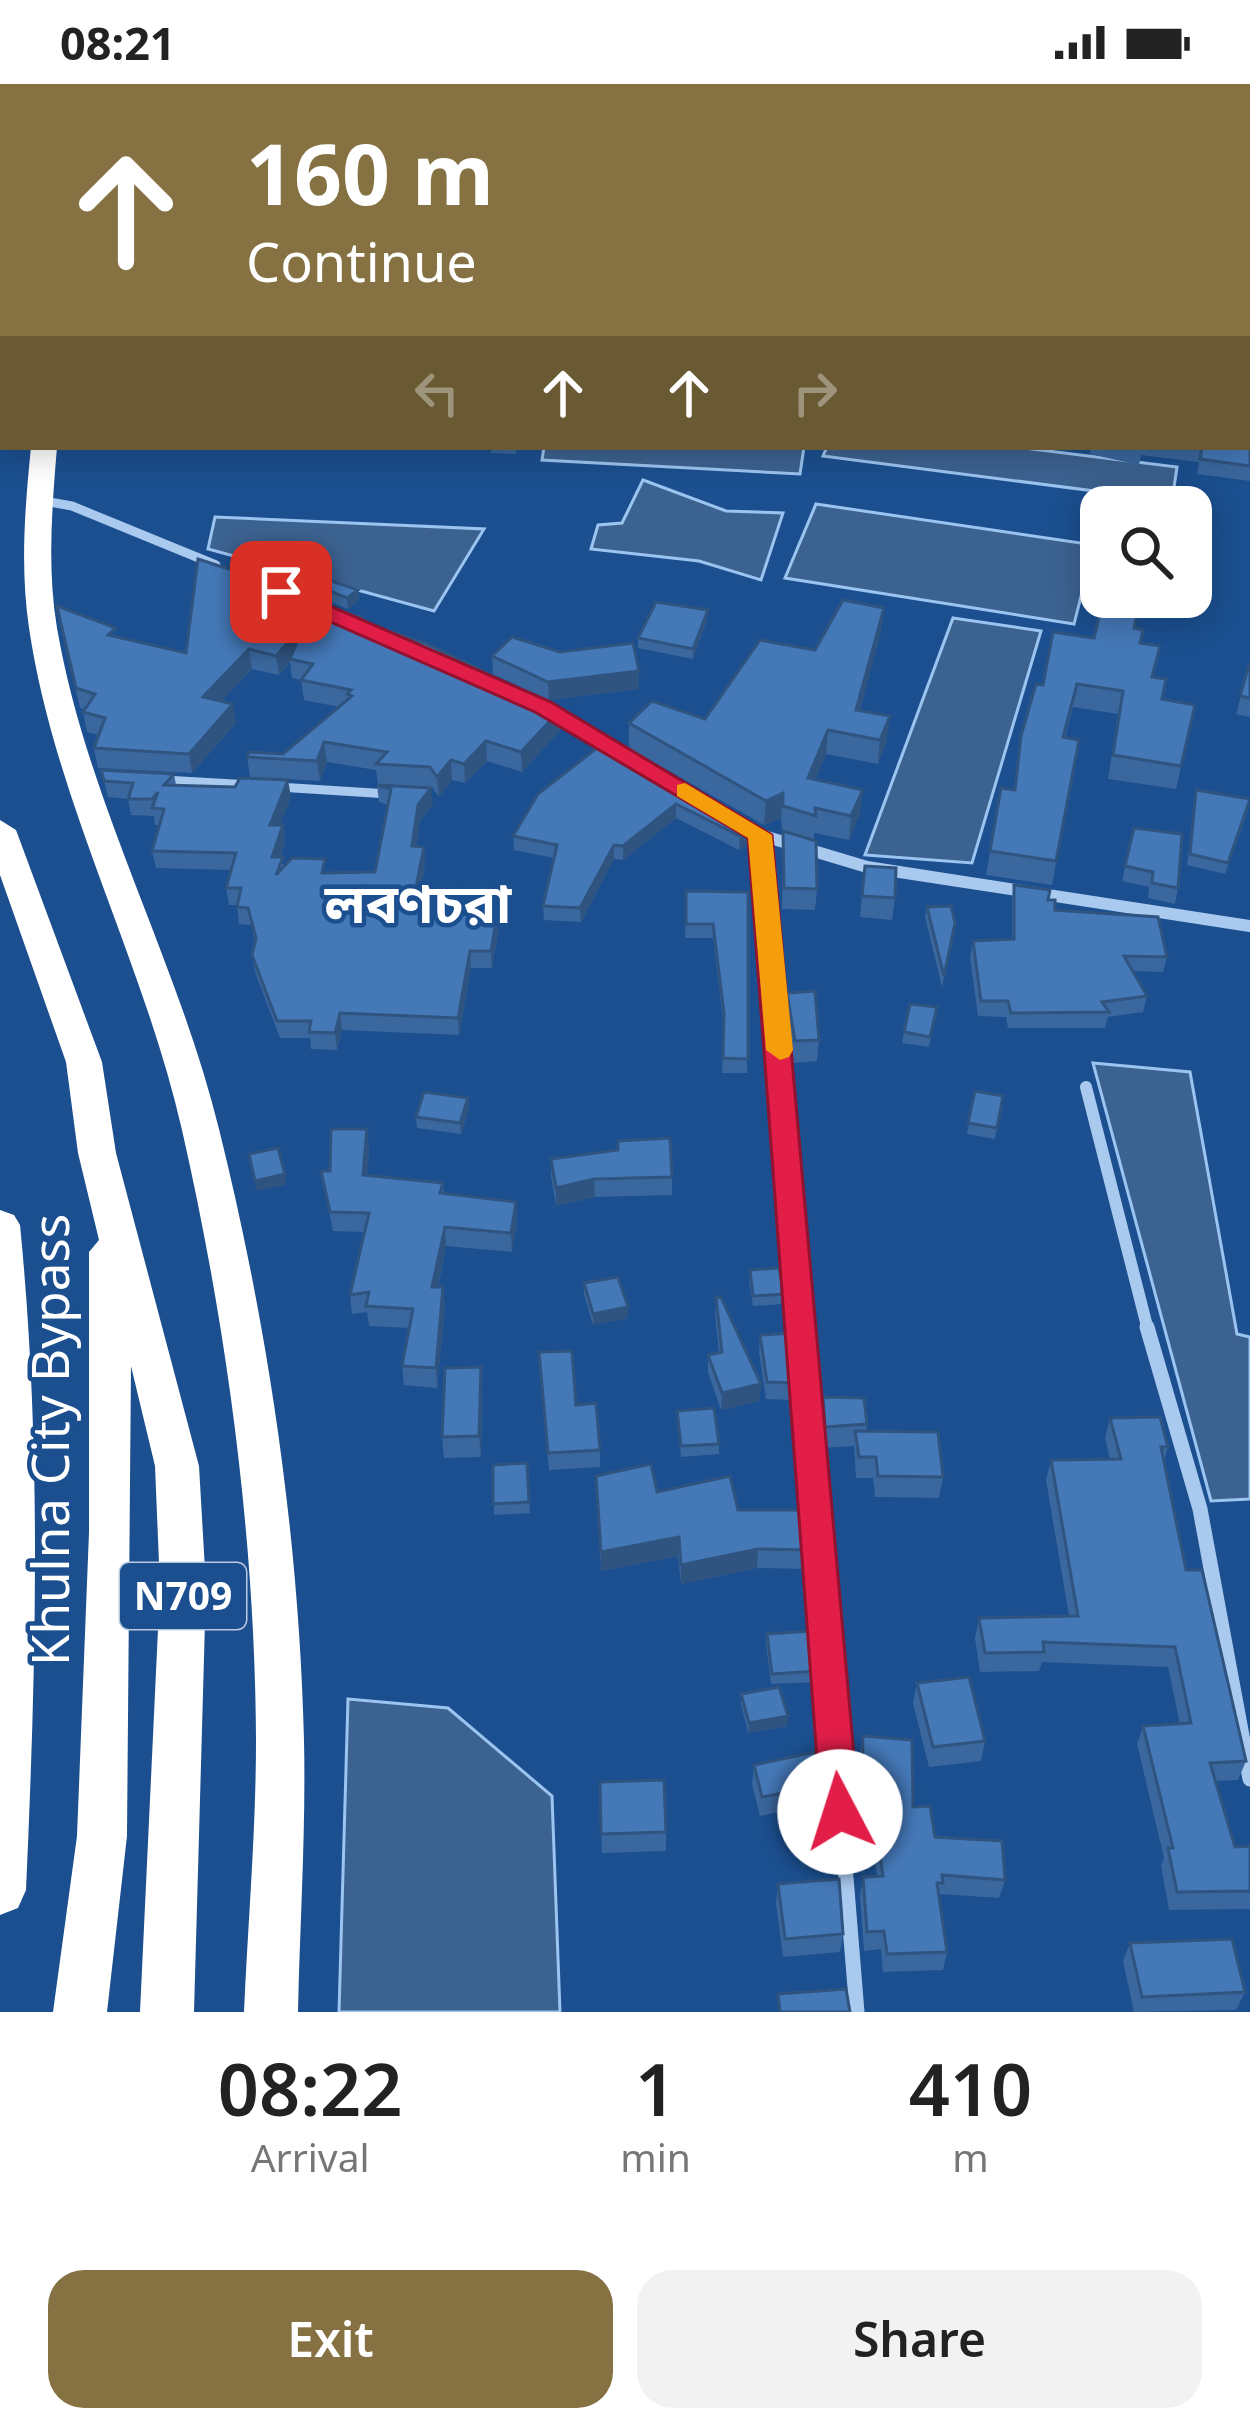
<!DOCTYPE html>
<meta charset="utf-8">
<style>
:root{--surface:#fff;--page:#f2f2f2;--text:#222;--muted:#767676;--accent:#857141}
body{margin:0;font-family:"Noto Sans","Noto Sans Bengali",sans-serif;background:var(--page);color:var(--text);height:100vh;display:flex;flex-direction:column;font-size:45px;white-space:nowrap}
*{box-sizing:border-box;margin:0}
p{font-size:39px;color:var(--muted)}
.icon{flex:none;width:66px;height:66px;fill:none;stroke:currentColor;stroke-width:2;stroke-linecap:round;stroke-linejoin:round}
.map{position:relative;height:1928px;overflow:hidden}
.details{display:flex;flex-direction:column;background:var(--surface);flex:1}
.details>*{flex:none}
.hud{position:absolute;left:0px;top:0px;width:1251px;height:366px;box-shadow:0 6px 30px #0003;background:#857141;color:#fff;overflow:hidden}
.tools{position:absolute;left:1080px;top:402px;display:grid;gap:24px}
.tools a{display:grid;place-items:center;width:132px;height:132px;border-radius:24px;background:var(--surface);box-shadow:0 6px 30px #0003;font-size:60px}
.pin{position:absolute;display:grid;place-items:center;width:102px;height:102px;color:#fff;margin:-51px;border-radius:24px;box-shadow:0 6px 18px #0006}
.me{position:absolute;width:132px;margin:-66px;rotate:355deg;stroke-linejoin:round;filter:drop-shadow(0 0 9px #0008)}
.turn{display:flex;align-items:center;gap:42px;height:252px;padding:0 48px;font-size:54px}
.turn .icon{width:156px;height:156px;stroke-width:2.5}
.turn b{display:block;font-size:84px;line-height:102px}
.lanes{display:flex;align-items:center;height:114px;padding:0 48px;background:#0003;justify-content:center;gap:60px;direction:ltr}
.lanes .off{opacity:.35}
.eta{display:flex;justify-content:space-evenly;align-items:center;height:204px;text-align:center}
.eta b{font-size:72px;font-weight:600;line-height:84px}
.cta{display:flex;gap:24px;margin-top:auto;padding:24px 48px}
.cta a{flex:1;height:138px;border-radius:36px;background:var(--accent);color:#fff;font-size:48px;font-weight:600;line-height:138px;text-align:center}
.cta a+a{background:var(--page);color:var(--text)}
.status{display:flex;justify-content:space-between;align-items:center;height:84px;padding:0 60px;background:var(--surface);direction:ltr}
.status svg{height:33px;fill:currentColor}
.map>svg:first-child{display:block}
</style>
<div class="status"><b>08:21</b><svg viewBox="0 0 49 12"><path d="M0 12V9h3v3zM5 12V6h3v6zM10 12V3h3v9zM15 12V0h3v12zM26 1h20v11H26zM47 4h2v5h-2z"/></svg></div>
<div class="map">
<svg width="1250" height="1928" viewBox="0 0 1250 1928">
<rect width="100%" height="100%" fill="#1b4f8f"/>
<g fill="#3c6290" stroke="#9cc4f0" stroke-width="3">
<polygon points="0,0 1250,0 1250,103 1248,3 3,3 0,177"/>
<polygon points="544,363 804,363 800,390 542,376"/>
<polygon points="827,363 1016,363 1177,383 1172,417 823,372"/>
<polygon points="643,396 726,427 783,429 761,496 699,477 591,465 598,441 622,439"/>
<polygon points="816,420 1094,461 1074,540 785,494"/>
<polygon points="215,433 484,445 434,527 208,465"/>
<polygon points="953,534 1041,547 972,779 865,771"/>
<polygon points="1093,979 1190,988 1237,1250 1250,1253 1250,1415 1211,1417"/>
<polygon points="348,1615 448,1624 552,1712 560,1928 339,1928"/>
</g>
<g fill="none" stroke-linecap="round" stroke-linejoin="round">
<g stroke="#a9c9ee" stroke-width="9">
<polyline points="38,416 72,422 216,481"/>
<polyline points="548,626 628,673"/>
<polyline points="164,696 251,701"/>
<polyline points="278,703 389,710"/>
</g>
<g stroke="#a9c9ee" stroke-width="12">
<polyline points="739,738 760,751 867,783 1250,842"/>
<polyline points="760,751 801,1246"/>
<polyline points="1086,1003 1148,1246"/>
</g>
<g stroke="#a9c9ee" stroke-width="15">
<polyline points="801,1243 857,1928"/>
<polyline points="1147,1243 1200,1425 1250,1695"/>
</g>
<rect fill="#f0f6ff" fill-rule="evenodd" x="0" y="250" width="3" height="12"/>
<g fill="#fff" fill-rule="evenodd">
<polygon points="3,261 3,284 0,285 0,262"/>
<path d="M 31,363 L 57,363 C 52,424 47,484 57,544 C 87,718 177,874 219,1045 C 268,1242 299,1452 304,1656 C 306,1746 300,1837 298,1928 L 244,1928 C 248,1838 256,1747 256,1656 C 255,1453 227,1244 182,1046 C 143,875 55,718 29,544 C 20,483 25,423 31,363 Z"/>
<polygon points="0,736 16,746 102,978 116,1069 199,1382 206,1503 194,1928 140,1928 160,1503 155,1382 131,1282 127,1752 107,1928 53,1928 77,1752 89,1448 89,1168 99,1156 78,1069 66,978 0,791"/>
<path d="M 0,1126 L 14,1131 L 20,1141 C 42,1363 36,1583 26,1806 L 18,1824 L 0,1831 Z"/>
</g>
</g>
<g fill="#3a679d">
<polygon points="1250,217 1250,397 1197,390 1199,378 1141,371 1139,381 1090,370 1091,363 1248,363"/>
<polygon points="491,363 517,363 516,370 491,369"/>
<polygon points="275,485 358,506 359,516 348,525 276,496"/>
<polygon points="329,518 330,526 561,625 562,644 522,688 487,677 465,699 452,696 439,713 432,703 378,700 376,686 327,678 320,697 250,693 247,673 283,670 339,623 304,616 301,596 292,594 290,578 279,591 252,585 221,617 236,639 192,689 98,684 94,664 98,651 87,648 83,628 85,625 80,624 57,522 117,553 186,569"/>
<polygon points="707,536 693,575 638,564 638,554"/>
<polygon points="1134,544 1162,615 1195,621 1176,705 1108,695 1118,630 1073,623 1065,654 1079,656 1052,801 986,791 1001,704 1014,706 1021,652 1043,601 1094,554"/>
<polygon points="881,547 860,626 887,656 878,680 826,670 815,696 860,730 849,756 814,749 814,756 782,746 781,734 764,741 629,664 629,639 705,635 815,566"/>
<polygon points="492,572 639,605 549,616 493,590"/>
<polygon points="1250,578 1250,633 1236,630"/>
<polygon points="597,664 750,758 739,766 676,734 623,776 614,775 581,838 544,836 543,822 554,774 514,766 513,752"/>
<polygon points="101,686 174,690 176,701 291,713 279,741 283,741 285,758 280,773 284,782 327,789 375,788 388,721 379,718 377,701 433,720 420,737 416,762 425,780 421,803 450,821 449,830 498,848 492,884 471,884 459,951 342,946 337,966 311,965 310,954 280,954 255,888 252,871 255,857 251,841 239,840 237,821 229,821 226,804 231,786 156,784 152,767 159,741 155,741 154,732 131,731 128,715 108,713"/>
<polygon points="1196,706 1248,726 1225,790 1187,781"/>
<polygon points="1134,744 1178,804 1175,820 1148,814 1149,803 1122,797"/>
<polygon points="783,747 817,805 815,826 782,825"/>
<polygon points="865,782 895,814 892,836 860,833"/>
<polygon points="1014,801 1048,816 1055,826 1167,873 1163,888 1133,887 1147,912 1143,928 1108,933 1105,944 1008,944 1006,933 978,932 970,873 973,857 1012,855 1012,816"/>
<polygon points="686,807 748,808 747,989 722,989 724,944 713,854 685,854"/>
<polygon points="927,823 955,839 942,903 925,833"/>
<polygon points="787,909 819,956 817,977 793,979 785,930"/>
<polygon points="937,923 929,963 902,959 904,948"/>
<polygon points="975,1007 1003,1012 995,1055 967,1050"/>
<polygon points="469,1025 461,1050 417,1044 416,1033"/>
<polygon points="369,1064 367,1091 443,1099 444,1110 517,1138 512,1168 446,1162 438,1203 445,1223 437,1304 404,1301 402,1282 409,1244 369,1242 367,1228 352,1230 350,1211 365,1148 333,1147 321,1087 330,1087"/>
<polygon points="551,1075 672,1093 672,1111 595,1113 556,1122 551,1092"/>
<polygon points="750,1186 784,1210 783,1220 753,1222 749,1197"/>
<polygon points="584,1199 628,1223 628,1234 593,1241 584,1210"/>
<polygon points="716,1214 761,1300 759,1317 721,1326 708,1288 708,1271 719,1269 715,1231"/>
<polygon points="760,1251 797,1299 795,1316 766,1315 759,1268"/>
<polygon points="481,1283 482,1304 481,1373 444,1374 442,1353"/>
<polygon points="540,1286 576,1321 600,1366 600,1383 549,1386"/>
<polygon points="823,1313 867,1340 866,1347 943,1393 939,1414 875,1413 873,1394 856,1394 854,1362 823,1364 821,1335"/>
<polygon points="677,1327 719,1360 719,1370 681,1373"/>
<polygon points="1110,1334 1168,1363 1164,1378 1186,1486 1246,1677 1238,1696 1215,1697 1235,1763 1250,1762 1250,1825 1169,1826 1161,1782 1164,1774 1137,1660 1143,1642 1180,1640 1168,1583 1042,1578 1039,1587 980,1588 975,1554 979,1534 1069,1532 1046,1396 1051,1376 1110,1375 1105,1354"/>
<polygon points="527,1379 530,1429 494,1431 493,1381"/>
<polygon points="596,1392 738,1426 809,1466 807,1485 757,1484 681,1500 678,1472 601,1487"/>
<polygon points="767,1550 817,1587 816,1598 771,1600 766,1561"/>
<polygon points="917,1599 985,1657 981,1677 929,1683 913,1619"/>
<polygon points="741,1610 787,1642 748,1649 741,1620"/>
<polygon points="863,1652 935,1753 1005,1796 999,1814 940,1810 939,1815 947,1868 943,1886 883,1888 881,1865 864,1867 860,1812 863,1793 877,1792 868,1728 859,1727 859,1672"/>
<polygon points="754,1681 829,1700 826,1719 760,1732 752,1700"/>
<polygon points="600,1698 666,1748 666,1767 602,1769"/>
<polygon points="778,1800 843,1850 840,1868 783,1873 776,1819"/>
<polygon points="1130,1859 1245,1908 1236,1926 1134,1928 1123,1877"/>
</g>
<g fill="#305480">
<polygon points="358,506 359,516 348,525 347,514"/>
<polygon points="884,524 881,547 854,650 856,626"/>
<polygon points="708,526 707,536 693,575 693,565"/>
<polygon points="305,539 290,575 290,578 279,591 276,572"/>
<polygon points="249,565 252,585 206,633 203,613"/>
<polygon points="639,587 639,605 549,616 548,598"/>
<polygon points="233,620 236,639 192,689 189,670"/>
<polygon points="561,625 562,644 522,688 521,668"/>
<polygon points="890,632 887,656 878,680 880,656"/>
<polygon points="828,646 826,670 806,718 808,694"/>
<polygon points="486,657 487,677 465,699 464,680"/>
<polygon points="324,658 327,678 320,697 317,677"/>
<polygon points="451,676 452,696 439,713 437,693"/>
<polygon points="288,696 291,713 273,758 270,741"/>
<polygon points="431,704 433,720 420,737 414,779 412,762 418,721"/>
<polygon points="863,706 860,730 849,756 851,732"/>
<polygon points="783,709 781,734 764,741 766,717"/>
<polygon points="676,720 676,734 623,776 623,762"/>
<polygon points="283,741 285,758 274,790 272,773"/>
<polygon points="751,744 750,758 739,766 740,752"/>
<polygon points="614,761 614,775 581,838 580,824"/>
<polygon points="424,763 425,780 418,820 416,803"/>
<polygon points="449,804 450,821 446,847 445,830"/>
<polygon points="497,831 498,848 492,884 491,867"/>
<polygon points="470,867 471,884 459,951 458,934"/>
<polygon points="340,929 342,946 337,966 335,949"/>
<polygon points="468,1014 469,1025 461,1050 460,1039"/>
<polygon points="367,1045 369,1064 366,1110 363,1091"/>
<polygon points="285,1090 286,1101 257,1107 255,1097"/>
<polygon points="594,1095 595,1113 556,1122 556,1104"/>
<polygon points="516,1118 517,1138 512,1168 511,1149"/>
<polygon points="445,1143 446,1162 434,1222 432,1203"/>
<polygon points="443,1203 445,1223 437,1304 436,1284"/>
<polygon points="628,1223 628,1234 593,1241 593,1230"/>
<polygon points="481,1283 482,1304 481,1373 479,1352"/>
<polygon points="761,1300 759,1317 721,1326 722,1309"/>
<polygon points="679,1453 678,1472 601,1487 601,1468"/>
<polygon points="758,1465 757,1484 681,1500 681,1481"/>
<polygon points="788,1632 787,1642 748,1649 749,1639"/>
</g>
<g fill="#4478b7" stroke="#305480" stroke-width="3">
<polygon points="1248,153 1250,154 1250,205 1248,211"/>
<polygon points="1248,216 1250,217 1250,382 1200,375 1202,363 1200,363 1248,363"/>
<polygon points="198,475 253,493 257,489 329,518 321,524 361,533 357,537 425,559 561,625 521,668 486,657 464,680 451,676 437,693 430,683 376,680 387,668 324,658 317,677 247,673 249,668 283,670 352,612 347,610 351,606 301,596 313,580 290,575 305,539 276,572 249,565 203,613 233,620 189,670 94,664 105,634 83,628 95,610 76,604 57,522 116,544 108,551 186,569"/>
<polygon points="282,480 358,506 347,514 275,485"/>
<polygon points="1104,513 1140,513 1134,544 1143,546 1140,559 1160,562 1152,593 1166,595 1162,615 1195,621 1181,682 1113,671 1123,607 1077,600 1063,653 1079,656 1056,777 990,767 1001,704 1015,706 1021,652 1036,600 1043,601 1053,548 1094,554"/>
<polygon points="843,516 884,524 856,626 890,632 880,656 828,646 808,694 863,706 851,732 815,724 816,732 783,722 783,709 766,717 629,639 652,617 705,635 760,556 815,566"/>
<polygon points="656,518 708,526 693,565 638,554"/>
<polygon points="512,553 560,568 633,559 639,587 548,598 492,572"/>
<polygon points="1250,578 1250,614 1240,612"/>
<polygon points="616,663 751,744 740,752 676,720 623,762 614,761 580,824 543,822 557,761 513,752 538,710 597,664 609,671"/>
<polygon points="101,686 174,690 164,701 235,703 240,694 288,696 270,741 283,741 272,773 283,773 276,791 292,774 325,775 322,789 375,788 391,705 377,701 431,704 418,721 412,762 424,763 416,803 449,804 445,830 497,831 491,867 470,867 458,934 340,929 335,949 309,948 311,937 277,937 252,871 256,854 248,824 237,823 241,804 226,804 236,769 152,767 164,725 152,724 158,708 152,715 128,715 133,699 104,697"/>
<polygon points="1196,706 1250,715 1228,779 1190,770"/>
<polygon points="1134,744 1182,750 1178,804 1152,799 1153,788 1125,782"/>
<polygon points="783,747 816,757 817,805 784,804"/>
<polygon points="865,782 896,784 895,814 862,812"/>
<polygon points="1014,801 1050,806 1048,816 1055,816 1055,826 1158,833 1167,873 1124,872 1147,912 1102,918 1109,928 1011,929 1008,917 981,917 973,857 1014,855"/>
<polygon points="686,807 748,808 748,975 723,974 724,929 713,840 686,840"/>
<polygon points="951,822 955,839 944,892 927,823"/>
<polygon points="815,907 819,956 795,957 787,909"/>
<polygon points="910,920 937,923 930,953 904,948"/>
<polygon points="975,1007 1003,1012 997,1044 968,1039"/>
<polygon points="424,1008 468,1014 460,1039 416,1033"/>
<polygon points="331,1045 367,1045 363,1091 443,1099 440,1109 516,1118 511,1149 445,1143 432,1203 443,1203 436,1284 402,1282 413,1225 366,1222 369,1208 350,1211 369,1129 330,1128 321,1087 330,1087"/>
<polygon points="670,1054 672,1093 594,1095 556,1104 551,1075 618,1066 618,1057"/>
<polygon points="278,1064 285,1090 255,1097 249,1070"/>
<polygon points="779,1184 784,1210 753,1212 750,1186"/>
<polygon points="618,1193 628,1223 593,1230 584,1199"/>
<polygon points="721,1213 761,1300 722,1309 708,1271 722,1268 716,1214"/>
<polygon points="792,1249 797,1299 767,1298 760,1251"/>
<polygon points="572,1267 576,1321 596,1319 600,1366 548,1369 539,1268"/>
<polygon points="481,1283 479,1352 442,1353 445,1284"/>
<polygon points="823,1313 864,1314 867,1340 825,1343"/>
<polygon points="714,1324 719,1360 681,1362 677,1327"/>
<polygon points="1160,1333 1168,1363 1161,1363 1186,1486 1202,1486 1246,1677 1210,1679 1235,1763 1250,1762 1250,1807 1177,1808 1168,1764 1173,1764 1143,1642 1191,1639 1175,1563 1043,1558 1044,1568 985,1569 979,1534 1078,1532 1051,1376 1121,1375 1110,1334"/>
<polygon points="855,1347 938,1348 943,1393 878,1392 876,1373 859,1373"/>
<polygon points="527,1379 529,1418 493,1420 493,1381"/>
<polygon points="651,1380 657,1408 730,1392 738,1426 806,1426 809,1466 758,1465 681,1481 679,1453 601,1468 596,1392"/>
<polygon points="811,1547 817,1587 772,1590 767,1550"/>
<polygon points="969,1593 985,1657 933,1663 917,1599"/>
<polygon points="779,1603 788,1632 749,1639 741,1610"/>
<polygon points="863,1652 912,1656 913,1723 930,1722 935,1753 1002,1757 1005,1796 942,1791 943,1799 937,1799 947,1868 887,1870 884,1847 867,1848 863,1793 883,1792 871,1709 862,1708"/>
<polygon points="820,1667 829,1700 762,1713 754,1681"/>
<polygon points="664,1696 666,1748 601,1750 600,1698"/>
<polygon points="839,1795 843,1850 785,1855 778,1800"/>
<polygon points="1232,1855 1245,1908 1142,1913 1130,1859"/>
<polygon points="846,1905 850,1928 780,1928 778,1910"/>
</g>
<polygon fill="#e11d48" stroke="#92132f" stroke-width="3" points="274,504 289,504 551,618 772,751 859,1728 853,1740 840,1746 827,1740 821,1728 748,754 535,628 274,513"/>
<polygon fill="#f59e0b" points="685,699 772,751 793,966 789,973 780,976 766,966 748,754 677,712 677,701"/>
<g text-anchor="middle" stroke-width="9" stroke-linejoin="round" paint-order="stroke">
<rect fill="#1b4f8f" stroke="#bbcadd" stroke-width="3" x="120" y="1479" width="126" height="66" rx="9"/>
<g font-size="39" font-weight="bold" fill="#fff">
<text x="183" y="1526">N709</text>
</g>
<g font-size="51" fill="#fff" stroke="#1b4f8f">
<text transform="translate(51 1356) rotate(-90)" y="18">Khulna City Bypass</text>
</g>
<g font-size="54" font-weight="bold" fill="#fff" stroke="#1b4f8f">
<text x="418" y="839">লবণচরা</text>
</g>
</g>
</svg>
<div class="tools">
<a><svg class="icon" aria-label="search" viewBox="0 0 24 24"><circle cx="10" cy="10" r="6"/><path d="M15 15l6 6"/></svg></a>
</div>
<div class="pin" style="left:281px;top:508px;background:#d93025"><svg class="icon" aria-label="arrive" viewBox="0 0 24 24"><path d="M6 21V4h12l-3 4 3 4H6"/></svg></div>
<svg class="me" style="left:840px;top:1728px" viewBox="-20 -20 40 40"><circle r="19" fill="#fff"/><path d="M0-13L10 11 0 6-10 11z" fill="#e11d48"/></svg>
<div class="hud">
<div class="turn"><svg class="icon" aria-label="ahead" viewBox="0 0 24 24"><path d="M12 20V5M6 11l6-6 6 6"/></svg><div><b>160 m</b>Continue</div></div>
<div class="lanes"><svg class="icon off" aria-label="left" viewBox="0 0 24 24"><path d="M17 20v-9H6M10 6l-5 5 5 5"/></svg><svg class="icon" aria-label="ahead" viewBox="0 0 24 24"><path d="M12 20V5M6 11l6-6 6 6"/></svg><svg class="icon" aria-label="ahead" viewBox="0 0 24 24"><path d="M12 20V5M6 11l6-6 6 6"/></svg><svg class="icon off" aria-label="right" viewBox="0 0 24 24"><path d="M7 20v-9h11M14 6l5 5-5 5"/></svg></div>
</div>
</div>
<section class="details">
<div class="eta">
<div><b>08:22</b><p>Arrival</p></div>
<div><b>1</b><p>min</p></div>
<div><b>410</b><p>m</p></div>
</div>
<div class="cta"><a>Exit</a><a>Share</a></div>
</section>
